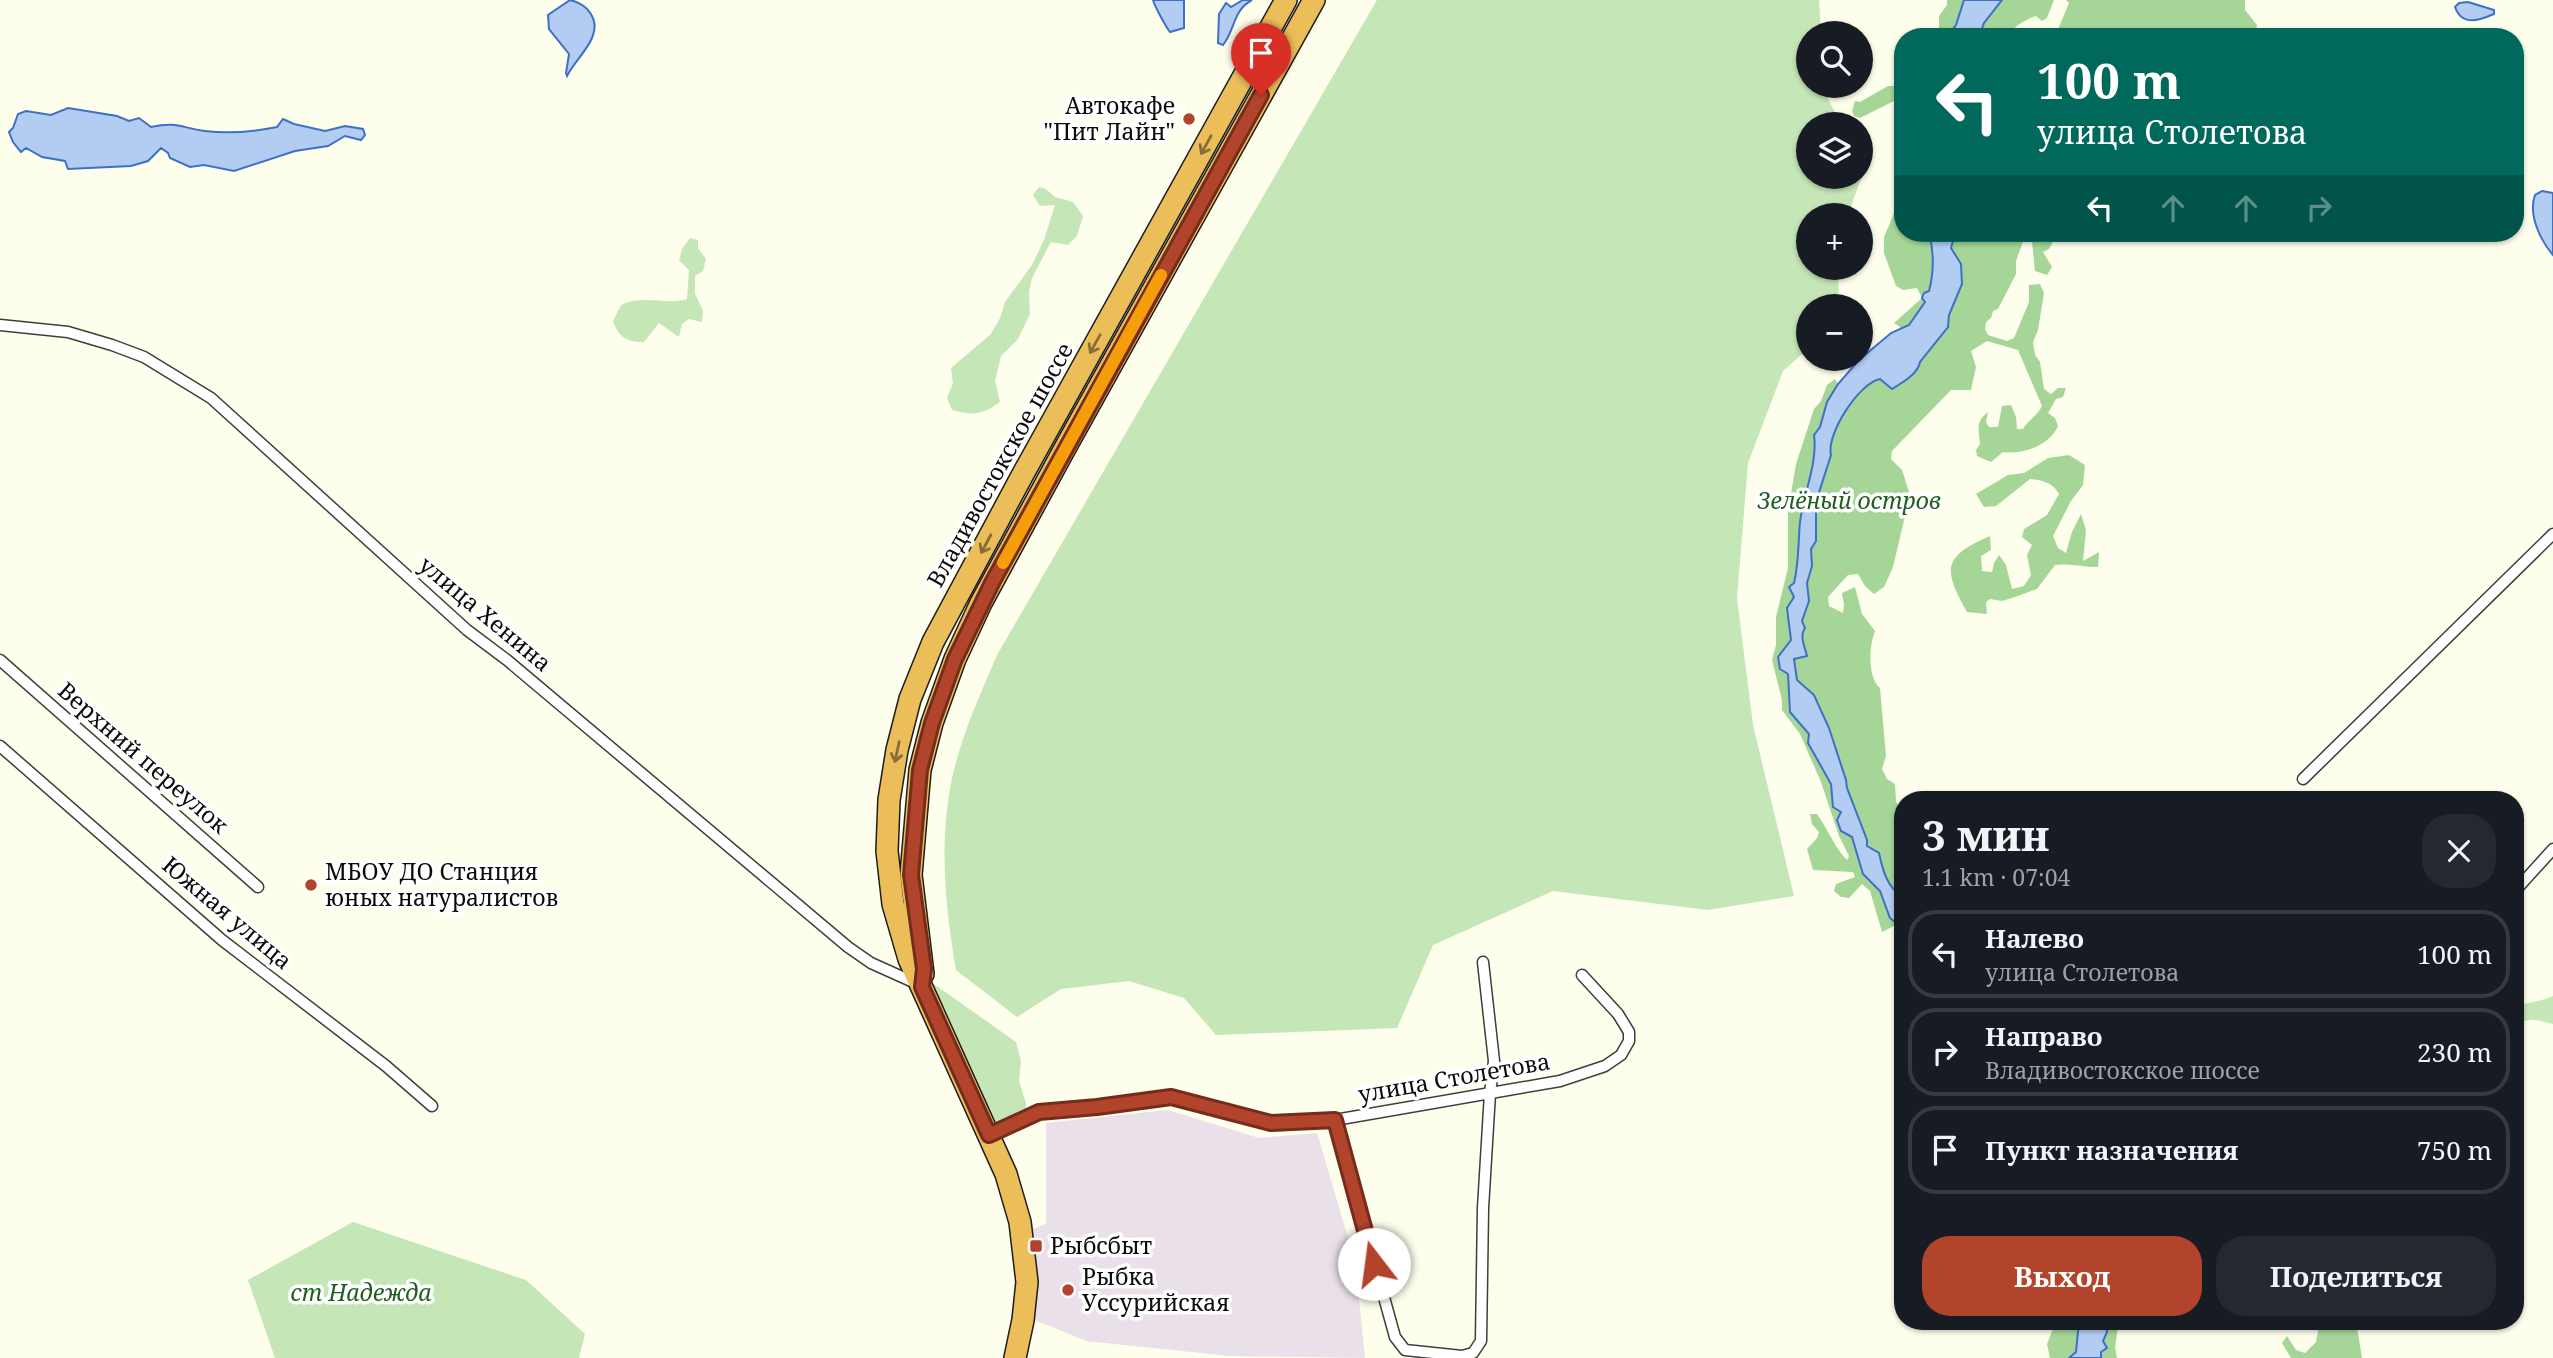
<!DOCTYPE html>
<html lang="ru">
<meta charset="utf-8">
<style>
:root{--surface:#171b24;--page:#242831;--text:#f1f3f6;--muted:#9ea1a6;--line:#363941;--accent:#b3442c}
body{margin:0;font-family:"Noto Serif",serif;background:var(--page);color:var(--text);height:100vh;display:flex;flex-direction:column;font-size:26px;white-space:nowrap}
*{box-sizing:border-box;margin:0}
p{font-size:23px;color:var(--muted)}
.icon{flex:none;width:38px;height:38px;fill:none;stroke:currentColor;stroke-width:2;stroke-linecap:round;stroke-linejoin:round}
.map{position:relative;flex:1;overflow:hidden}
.details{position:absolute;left:1894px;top:791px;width:630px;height:539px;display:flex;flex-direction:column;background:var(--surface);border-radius:28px;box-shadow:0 2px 5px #0004}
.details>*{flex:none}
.hud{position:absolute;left:1894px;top:28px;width:630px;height:214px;border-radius:28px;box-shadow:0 2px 5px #0004;background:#00695c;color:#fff;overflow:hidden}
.fabs{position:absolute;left:1796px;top:21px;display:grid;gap:14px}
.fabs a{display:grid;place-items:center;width:77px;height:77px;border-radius:50%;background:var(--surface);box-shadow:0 2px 5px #0004;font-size:35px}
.pin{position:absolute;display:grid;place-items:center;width:60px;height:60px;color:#fff;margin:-72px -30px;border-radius:50% 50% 50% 0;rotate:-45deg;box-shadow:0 0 7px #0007}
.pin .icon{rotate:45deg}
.me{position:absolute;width:77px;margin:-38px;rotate:345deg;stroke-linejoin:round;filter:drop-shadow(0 0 5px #0008)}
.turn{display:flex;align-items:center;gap:24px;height:147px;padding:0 28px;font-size:32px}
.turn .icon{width:91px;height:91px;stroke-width:2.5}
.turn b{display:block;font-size:49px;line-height:60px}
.lanes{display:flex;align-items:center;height:66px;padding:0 28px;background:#0003;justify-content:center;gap:35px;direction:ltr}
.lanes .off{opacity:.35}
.round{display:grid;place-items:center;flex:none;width:74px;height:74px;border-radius:28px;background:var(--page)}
.headline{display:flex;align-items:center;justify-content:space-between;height:119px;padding:0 28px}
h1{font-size:42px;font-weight:700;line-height:52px}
.primary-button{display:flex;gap:14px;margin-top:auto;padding:14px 28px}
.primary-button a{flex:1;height:80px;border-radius:28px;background:var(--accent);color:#fff;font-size:28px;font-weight:700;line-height:80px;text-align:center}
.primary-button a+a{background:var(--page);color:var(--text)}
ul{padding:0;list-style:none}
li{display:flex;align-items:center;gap:21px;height:88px;margin:0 14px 10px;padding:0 14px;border:4px solid var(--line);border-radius:28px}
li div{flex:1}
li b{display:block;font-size:26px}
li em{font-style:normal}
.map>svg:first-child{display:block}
</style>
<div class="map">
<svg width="2553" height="1358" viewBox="0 0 2553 1358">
<rect width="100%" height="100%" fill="#fdfeeb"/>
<polygon fill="#eae0e9" points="1168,1110 1259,1138 1317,1133 1355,1261 1365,1358 1229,1356 1086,1341 1035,1320 1030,1230 1046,1224 1046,1123"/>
<g fill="#c5e6b7">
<path d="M 1377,0 L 1819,0 L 1821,33 L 1808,33 L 1808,86 L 1823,86 L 1824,91 L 1841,124 L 1808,124 L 1808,177 L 1860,177 L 1860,159 L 1865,167 L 1848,215 L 1808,215 L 1808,268 L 1839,268 L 1838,306 L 1808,306 L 1808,349 L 1783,371 L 1748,463 L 1737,598 L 1753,725 L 1794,896 L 1708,910 L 1553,891 L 1433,945 L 1397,1028 L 1216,1035 L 1184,998 L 1129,981 L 1061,989 L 1017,1017 L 956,970 C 944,900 937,825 958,755 C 968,721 983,688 997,655 Z"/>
<path d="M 1039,187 L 1046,189 L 1055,197 L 1073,202 L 1083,216 L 1077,236 L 1068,245 L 1051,242 L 1032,278 L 1029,292 L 1030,314 L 1018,339 L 1001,356 L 995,381 L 1000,402 C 983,415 972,416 952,410 L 947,398 L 953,383 L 951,368 L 991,334 L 1000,318 L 1005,302 L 1032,265 L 1044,240 L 1055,205 L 1040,206 L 1033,195 Z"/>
<path d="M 690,238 L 698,240 L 698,248 L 706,259 L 703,271 L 695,276 L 695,294 L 703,310 L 702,322 L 689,319 L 682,324 L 679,337 L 659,323 L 644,342 C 627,342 619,338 613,321 L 621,305 C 643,294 665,306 687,299 L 689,270 L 679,260 L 682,249 Z"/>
<polygon points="931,982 1016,1042 1021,1061 1019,1081 1026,1103 1026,1113 995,1127 931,990"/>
<path d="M 2553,996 L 2553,1024 C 2536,1020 2528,1015 2515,1029 L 2515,1006 L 2542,1000 Z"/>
<polygon points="353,1222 526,1280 585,1334 579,1358 275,1358 248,1280"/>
</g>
<g fill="#a5d697">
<path d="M 1947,0 L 2054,0 L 2047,18 L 2042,21 L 2036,16 C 2025,20 2013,26 2008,37 L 1947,37 L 1939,29 L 1939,16 L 1947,5 Z"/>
<polygon points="2066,0 2245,0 2245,10 2257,25 2255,37 2055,37 2069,3"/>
<polygon points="1888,86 1902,86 1902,100 1898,99 1860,118 1854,116 1852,111 1855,101 1860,102"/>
<path d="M 1902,177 L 1902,233 L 2026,233 L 2016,261 L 2016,274 L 1998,309 L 1993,311 L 1991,318 L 1986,322 L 1985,329 L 1988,335 L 2007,341 L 2014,338 L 2029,302 L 2029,285 L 2040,284 L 2044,293 L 2038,330 L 2033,342 L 2035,355 L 2040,362 L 2044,389 L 2051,394 L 2058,388 L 2066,388 L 2063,397 L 2056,399 L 2048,413 L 2055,418 L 2058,426 C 2050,445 2023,455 2003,452 L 1991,462 L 1977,456 L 1976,450 L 1980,444 C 1979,429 1975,422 1988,412 L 1986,422 L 1989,427 L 1998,427 L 2002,406 L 2011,405 L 2016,417 L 2017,429 L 2023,429 C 2028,420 2037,416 2042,406 L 2018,350 L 1987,341 L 1971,351 L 1976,367 L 1971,390 L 1951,390 L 1892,451 L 1891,459 L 1902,470 L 1910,495 L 1893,567 L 1884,587 L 1874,594 L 1865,586 L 1858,574 L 1848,575 L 1828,597 L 1829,606 L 1843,613 L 1844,605 L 1842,593 L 1855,587 L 1862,614 L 1875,631 C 1869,646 1867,677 1880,688 L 1886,756 L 1882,769 L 1887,779 L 1895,784 L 1896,802 L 1902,811 L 1902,928 L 1898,924 L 1882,932 L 1870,891 L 1862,884 L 1849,898 L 1841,897 L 1834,891 L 1836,884 L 1855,877 L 1853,872 L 1813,870 L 1807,849 L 1817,838 L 1819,832 L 1812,824 L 1810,814 L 1817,814 C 1828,829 1834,847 1847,860 L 1849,856 L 1839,836 L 1821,782 L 1800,734 L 1782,710 L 1782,700 L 1772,660 L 1776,645 L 1776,617 L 1788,568 L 1788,512 L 1796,464 L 1814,409 L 1821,401 L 1827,385 L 1835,379 L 1838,384 L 1862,388 L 1881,379 L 1892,389 L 1902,384 L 1900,327 L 1894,323 L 1922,298 L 1917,288 L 1903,290 L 1896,286 L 1884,253 L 1884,237 L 1895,211 Z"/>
<polygon points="2035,233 2058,233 2049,249 2043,252 2052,267 2047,275 2035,271 2032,242"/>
<path d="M 2069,455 L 2085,465 L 2083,485 L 2071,501 L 2053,536 L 2058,548 L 2066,553 L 2072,532 L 2081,514 L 2086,530 L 2083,561 L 2099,552 L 2098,567 C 2083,567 2070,563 2055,565 L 2037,589 L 2015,597 L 2002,601 L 1990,599 L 1986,602 L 1987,614 L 1967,612 C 1943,569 1942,557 1990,536 L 1991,550 L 1981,556 L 1982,571 L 1992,572 L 1994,563 L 1999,555 L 2006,565 L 2012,589 L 2024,586 L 2031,575 L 2027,555 L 2032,545 L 2022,537 L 2024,529 L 2047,515 L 2059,494 C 2053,483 2043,480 2030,479 L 1996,506 L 1984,507 L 1976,494 L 2008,475 L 2024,473 L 2048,458 Z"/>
<polygon points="2056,1321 2119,1321 2115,1347 2117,1358 2050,1358 2047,1344"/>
<polygon points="2320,1321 2356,1321 2362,1358 2291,1358 2282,1343 2287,1336 2296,1350 2305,1353 2316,1342"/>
</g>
<g fill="#b2ccf2" stroke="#3e70c5" stroke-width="2">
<path d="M 570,0 C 588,4 600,20 592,38 C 586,52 574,62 567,76 L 566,73 L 569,54 L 549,29 L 548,15 Z"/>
<path d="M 1153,0 L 1184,0 L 1184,28 L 1170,32 C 1166,27 1155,7 1153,0 Z"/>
<path d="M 1243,0 L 1252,0 C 1233,10 1235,30 1223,45 L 1218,43 L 1219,14 L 1226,3 L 1231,7 Z"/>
<polygon points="1964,0 2002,0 1984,23 1979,37 1947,37 1956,25"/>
<path d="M 2468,2 L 2494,10 L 2494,14 C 2480,20 2462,27 2455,7 L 2459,3 Z"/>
<path d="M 68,108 L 117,116 L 129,121 L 139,118 L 151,127 C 178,121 181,128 205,131 C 230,134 252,132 277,127 L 283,119 L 294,124 L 325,131 L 345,126 L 363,129 L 365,135 L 361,140 L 345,136 L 328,146 L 295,151 L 234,171 L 204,165 L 190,167 L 170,158 L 168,153 L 161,148 L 148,161 L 131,166 L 68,169 L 65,161 L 42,157 L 26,148 L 21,152 L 13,142 L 9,132 L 13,128 L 18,114 L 26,111 L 51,115 Z"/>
<path d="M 2542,191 L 2553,193 L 2553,255 C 2540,240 2528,214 2535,195 Z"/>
<path d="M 1929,233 L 1952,233 L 1953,241 L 1951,248 L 1961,264 L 1962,284 L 1949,315 L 1948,327 L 1920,362 C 1918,374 1902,383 1892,389 L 1880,379 C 1859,383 1826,434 1831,455 L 1816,502 L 1816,541 L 1811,549 L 1812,566 L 1807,583 L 1809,601 L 1802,621 L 1805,628 C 1799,636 1805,647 1807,656 L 1794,659 L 1797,680 L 1814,695 L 1829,728 L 1846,780 L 1847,788 L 1867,840 L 1867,846 L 1879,853 C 1882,867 1887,889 1902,895 L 1902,928 L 1890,918 L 1880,891 L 1863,874 L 1852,837 L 1841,831 L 1837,820 L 1841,812 L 1833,807 L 1831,784 L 1808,743 L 1809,734 L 1790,712 L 1788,674 L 1780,669 L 1778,657 L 1791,640 L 1787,608 L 1794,597 L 1789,587 L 1794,583 C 1799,563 1798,543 1800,522 C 1803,494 1818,464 1814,435 L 1820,427 L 1827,402 L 1838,384 L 1859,360 L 1891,333 L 1909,325 L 1925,302 L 1922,298 L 1924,293 L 1929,291 C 1934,272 1934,252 1929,233 Z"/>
<polygon points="2079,1321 2106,1321 2107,1332 2103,1341 2107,1348 2101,1352 2101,1358 2069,1358 2076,1352"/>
</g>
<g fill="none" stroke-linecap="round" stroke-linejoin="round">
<defs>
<g id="street">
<polyline points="0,325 68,332 112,345 144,357 211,398 467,630 507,660 848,947 871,963 920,985"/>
<polyline points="0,660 258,887"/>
<polyline points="0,746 222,940 386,1066 432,1106"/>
<polyline points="2303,779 2553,534"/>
<polyline points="2515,891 2553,849"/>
<polyline points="1335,1120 1395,1337 1405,1350 1462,1356 1473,1353 1481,1341 1483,1208 1490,1093 1494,1061 1483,962"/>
<polyline points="989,1135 1039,1112 1097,1107 1171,1097 1271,1123 1335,1120 1560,1081 1605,1066 1621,1055 1629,1041 1629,1032 1618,1014 1582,975"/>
</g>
<g id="highway">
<polyline points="923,974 911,875 920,770 932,723 955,659 981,603 1064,450 1314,0"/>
<polyline points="1015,1358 1023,1320 1027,1282 1020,1222 1006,1174 909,959 893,904 887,851 889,800 897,750 910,699 933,642 1023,474 1286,0"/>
</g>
</defs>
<use href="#street" stroke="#3e3e3e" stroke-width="13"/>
<use href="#highway" stroke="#1c1c1c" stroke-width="24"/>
<use href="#street" stroke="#fff" stroke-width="10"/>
<use href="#highway" stroke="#ecbe5a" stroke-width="21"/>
</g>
<defs><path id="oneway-shaft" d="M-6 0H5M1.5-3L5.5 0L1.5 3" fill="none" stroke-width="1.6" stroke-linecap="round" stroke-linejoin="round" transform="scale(1.75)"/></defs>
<g stroke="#876d36">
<use href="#oneway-shaft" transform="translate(1206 145) rotate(119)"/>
<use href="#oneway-shaft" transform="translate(1095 344) rotate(119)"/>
<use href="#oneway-shaft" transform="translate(986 544) rotate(118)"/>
<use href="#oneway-shaft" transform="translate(897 752) rotate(102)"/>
</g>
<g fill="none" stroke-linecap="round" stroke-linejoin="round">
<defs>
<polyline id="route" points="1261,95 993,581 955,659 932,723 920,770 911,875 924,969 922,987 989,1135 1039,1112 1097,1107 1171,1097 1271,1123 1335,1120 1374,1264"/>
</defs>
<use href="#route" stroke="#742c1d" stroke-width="18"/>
<use href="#route" stroke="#b3442c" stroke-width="12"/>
<polyline stroke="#f59e0b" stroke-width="12" points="1003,563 1161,275"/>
</g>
<g fill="#b3442c" stroke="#fff" stroke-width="2.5">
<circle cx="1189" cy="119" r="7"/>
<circle cx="311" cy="885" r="7"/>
<rect x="1029" y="1239" width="14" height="14" rx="3.5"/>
<circle cx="1068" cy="1290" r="7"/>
</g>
<g text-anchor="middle" stroke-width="7" stroke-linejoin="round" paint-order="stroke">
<g font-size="23" fill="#0b0b0b" stroke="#fff" text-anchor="start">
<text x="1175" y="114" text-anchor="end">Автокафе<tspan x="1175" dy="26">"Пит Лайн"</tspan></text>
<text x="325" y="880">МБОУ ДО Станция<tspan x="325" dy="26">юных натуралистов</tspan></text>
<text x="1050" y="1254">Рыбсбыт</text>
<text x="1082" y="1285">Рыбка<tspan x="1082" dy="26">Уссурийская</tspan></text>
</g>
<g font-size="23" fill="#0b0b0b" stroke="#fff">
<text transform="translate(1000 465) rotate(-61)" y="8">Владивостокское шоссе</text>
<text transform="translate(485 614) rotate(40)" y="8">улица Хенина</text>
<text transform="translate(143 758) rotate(41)" y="8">Верхний переулок</text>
<text transform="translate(227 913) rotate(40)" y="8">Южная улица</text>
<text transform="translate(1454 1078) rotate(-10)" y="8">улица Столетова</text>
</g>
<g font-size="23" font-style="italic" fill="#205f21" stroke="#fff">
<text x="1849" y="509">Зелёный остров</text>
<text x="361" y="1301">ст Надежда</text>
</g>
</g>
</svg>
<div class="fabs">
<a><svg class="icon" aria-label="search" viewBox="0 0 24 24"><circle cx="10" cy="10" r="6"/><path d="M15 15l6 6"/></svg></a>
<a><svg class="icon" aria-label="layers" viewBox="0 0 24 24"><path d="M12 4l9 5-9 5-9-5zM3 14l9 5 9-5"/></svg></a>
<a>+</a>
<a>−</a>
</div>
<div class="pin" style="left:1261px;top:95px;background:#d93025"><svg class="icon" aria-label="arrive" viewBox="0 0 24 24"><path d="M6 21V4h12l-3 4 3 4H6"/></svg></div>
<svg class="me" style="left:1374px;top:1264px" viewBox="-20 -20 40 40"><circle r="19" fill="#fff"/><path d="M0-13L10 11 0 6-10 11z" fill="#b3442c"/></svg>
<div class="hud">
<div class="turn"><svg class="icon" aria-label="left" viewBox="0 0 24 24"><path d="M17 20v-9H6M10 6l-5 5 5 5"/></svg><div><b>100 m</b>улица Столетова</div></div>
<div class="lanes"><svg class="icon" aria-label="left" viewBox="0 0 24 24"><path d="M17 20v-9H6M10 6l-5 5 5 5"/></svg><svg class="icon off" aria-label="ahead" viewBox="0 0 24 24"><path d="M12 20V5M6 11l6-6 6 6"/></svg><svg class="icon off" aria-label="ahead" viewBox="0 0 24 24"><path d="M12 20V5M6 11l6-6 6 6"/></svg><svg class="icon off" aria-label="right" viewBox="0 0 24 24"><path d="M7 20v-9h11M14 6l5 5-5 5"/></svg></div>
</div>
<section class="details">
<div class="headline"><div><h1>3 мин</h1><p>1.1 km · 07:04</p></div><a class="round"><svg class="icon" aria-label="close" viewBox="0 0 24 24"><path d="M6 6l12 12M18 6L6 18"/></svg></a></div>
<ul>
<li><svg class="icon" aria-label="left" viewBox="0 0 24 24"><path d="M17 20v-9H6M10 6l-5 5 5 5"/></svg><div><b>Налево</b><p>улица Столетова</p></div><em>100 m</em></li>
<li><svg class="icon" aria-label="right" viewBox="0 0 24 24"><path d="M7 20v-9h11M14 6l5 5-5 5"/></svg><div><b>Направо</b><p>Владивостокское шоссе</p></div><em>230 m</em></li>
<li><svg class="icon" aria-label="arrive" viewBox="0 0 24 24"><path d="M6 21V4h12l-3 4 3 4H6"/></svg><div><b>Пункт назначения</b></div><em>750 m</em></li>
</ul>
<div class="primary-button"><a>Выход</a><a>Поделиться</a></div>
</section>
</div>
